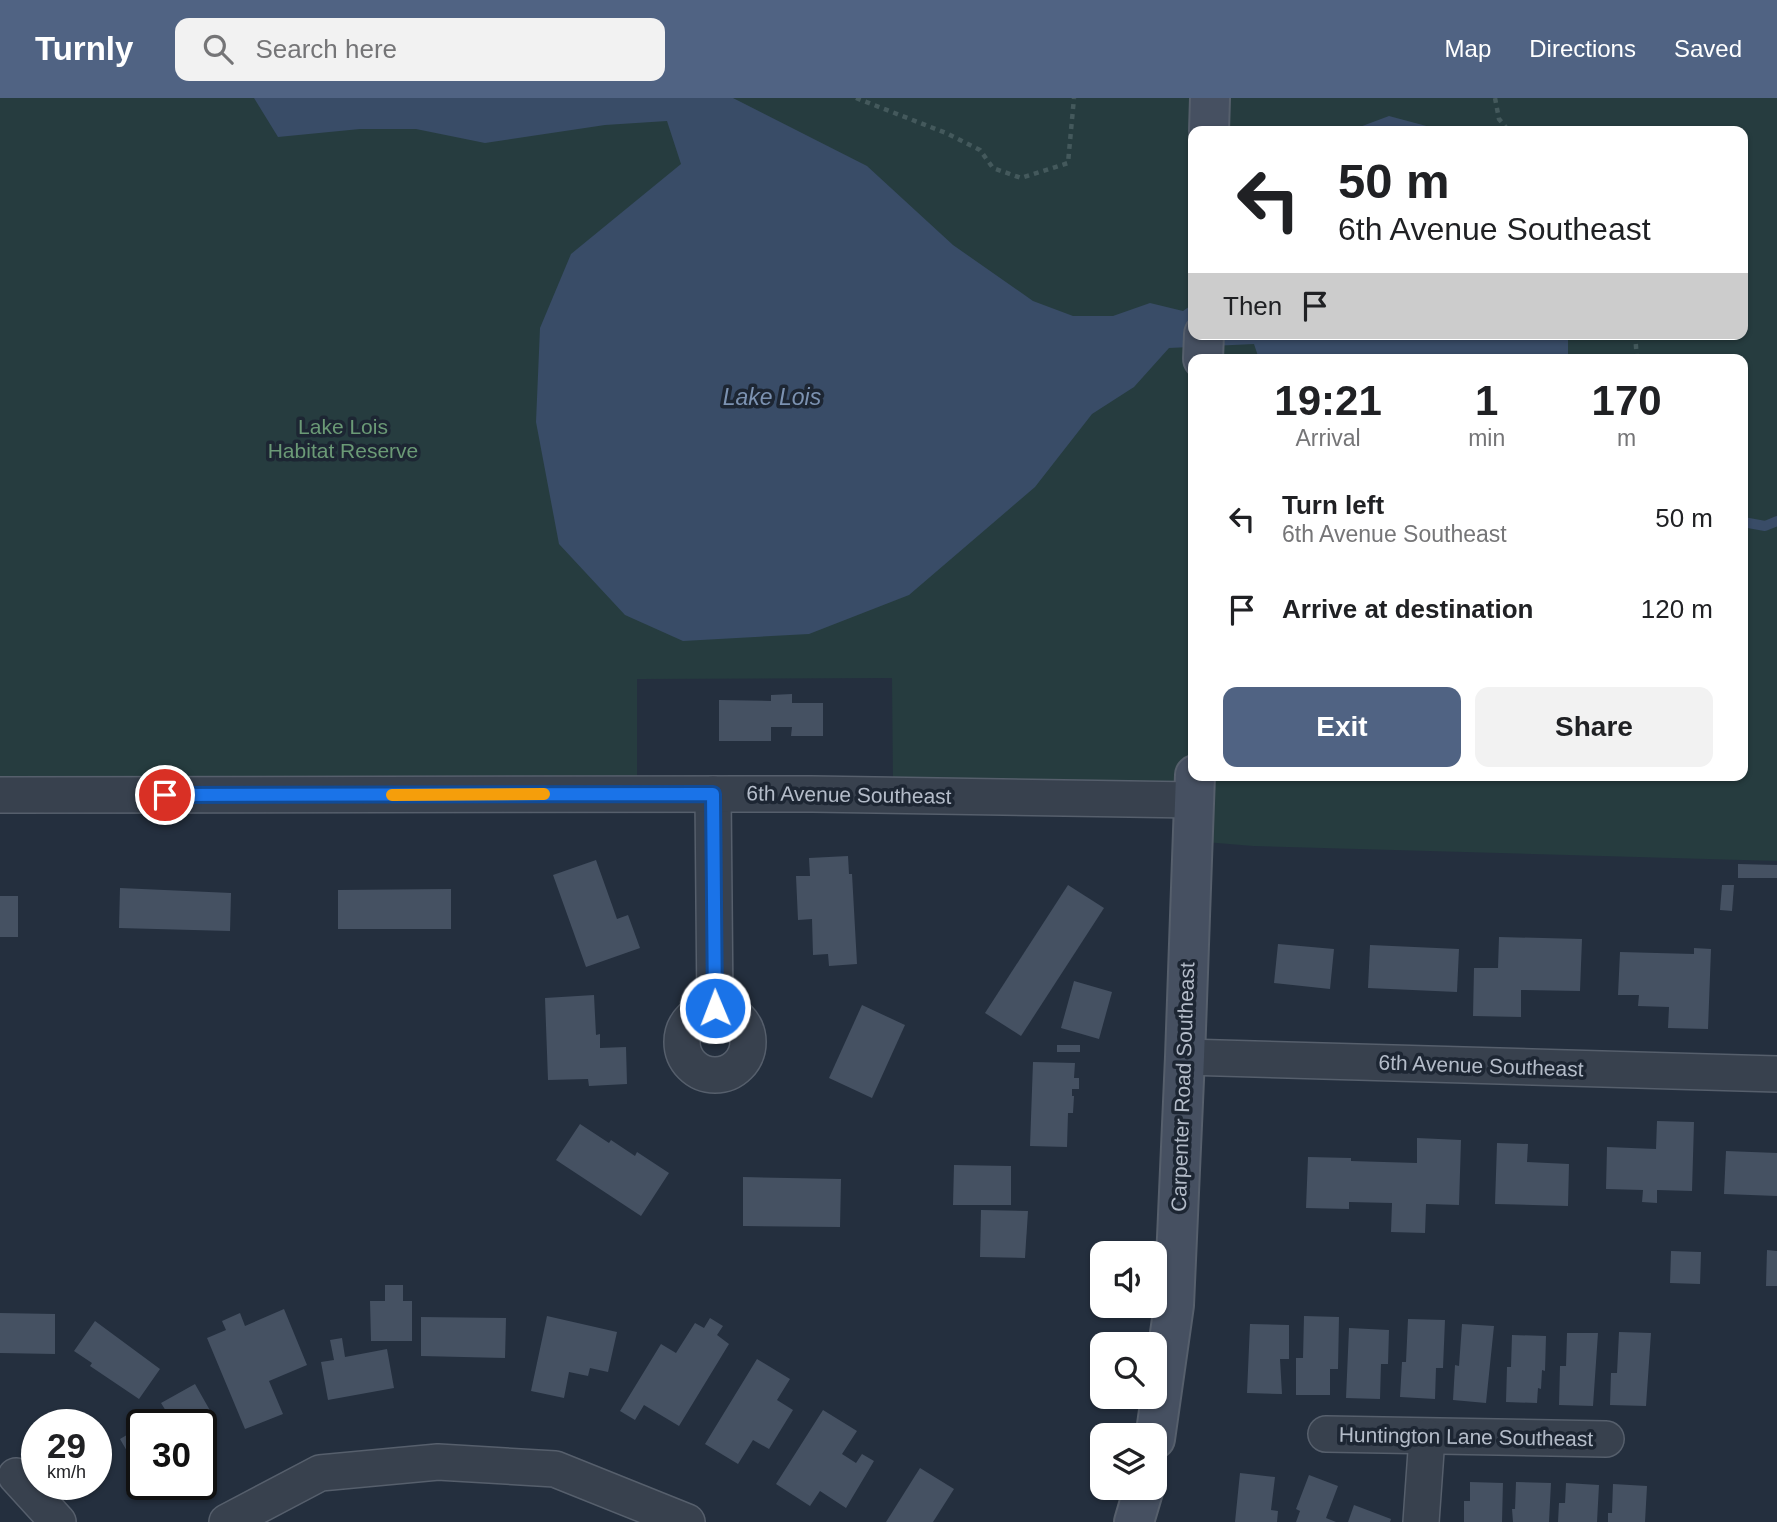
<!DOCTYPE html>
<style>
:root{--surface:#fff;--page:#f2f2f2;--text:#202124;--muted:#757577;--accent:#506383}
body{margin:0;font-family:Helvetica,sans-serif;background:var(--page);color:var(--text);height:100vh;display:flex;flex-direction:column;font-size:26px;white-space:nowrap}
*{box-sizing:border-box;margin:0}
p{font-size:23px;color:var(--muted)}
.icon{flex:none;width:38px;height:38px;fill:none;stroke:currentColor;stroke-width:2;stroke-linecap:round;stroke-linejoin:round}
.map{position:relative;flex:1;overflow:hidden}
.side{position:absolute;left:1188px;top:256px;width:560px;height:427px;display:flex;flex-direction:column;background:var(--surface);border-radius:14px;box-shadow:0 2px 5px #0004}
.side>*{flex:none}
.top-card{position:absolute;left:1188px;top:28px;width:560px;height:214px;border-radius:14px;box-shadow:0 2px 5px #0004;background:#fff;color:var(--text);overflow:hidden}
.buttons{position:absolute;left:1090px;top:1143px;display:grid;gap:14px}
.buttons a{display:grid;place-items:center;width:77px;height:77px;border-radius:14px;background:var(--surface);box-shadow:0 2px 5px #0004;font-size:35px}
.speed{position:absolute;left:21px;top:1311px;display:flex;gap:14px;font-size:35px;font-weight:700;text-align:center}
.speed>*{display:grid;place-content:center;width:91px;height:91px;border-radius:50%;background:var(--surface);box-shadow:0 2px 5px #0004;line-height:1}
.speed small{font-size:18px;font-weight:400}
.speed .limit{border:4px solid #111;border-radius:10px;background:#fff;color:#111}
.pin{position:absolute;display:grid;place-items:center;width:60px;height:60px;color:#fff;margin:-30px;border:4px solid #fff;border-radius:50%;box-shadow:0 2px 7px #0007}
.me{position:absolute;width:77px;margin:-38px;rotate:359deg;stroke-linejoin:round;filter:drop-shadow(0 0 5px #0008)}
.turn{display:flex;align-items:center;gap:24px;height:147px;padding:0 35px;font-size:32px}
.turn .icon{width:91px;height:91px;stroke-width:2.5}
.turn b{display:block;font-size:49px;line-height:60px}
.then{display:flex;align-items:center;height:66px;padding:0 35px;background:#0003;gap:14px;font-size:26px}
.eta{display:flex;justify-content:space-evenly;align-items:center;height:119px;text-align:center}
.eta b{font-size:42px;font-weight:700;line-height:49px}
.primary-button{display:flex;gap:14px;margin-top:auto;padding:14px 35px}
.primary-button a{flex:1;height:80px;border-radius:14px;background:var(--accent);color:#fff;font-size:28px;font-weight:700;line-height:80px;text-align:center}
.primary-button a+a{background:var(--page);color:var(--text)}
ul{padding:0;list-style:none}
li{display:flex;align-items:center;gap:21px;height:91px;padding:0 35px}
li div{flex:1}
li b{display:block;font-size:26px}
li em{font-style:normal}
header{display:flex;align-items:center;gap:42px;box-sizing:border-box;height:98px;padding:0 35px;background:var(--accent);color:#fff}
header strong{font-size:33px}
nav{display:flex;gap:38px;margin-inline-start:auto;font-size:24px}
.search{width:490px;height:63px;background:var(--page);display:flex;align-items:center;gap:18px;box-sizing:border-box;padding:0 24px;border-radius:14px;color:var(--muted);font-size:26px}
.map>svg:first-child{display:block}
</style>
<header>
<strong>Turnly</strong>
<div class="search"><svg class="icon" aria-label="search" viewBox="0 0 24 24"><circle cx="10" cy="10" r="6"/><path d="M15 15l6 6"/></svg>Search here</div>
<nav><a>Map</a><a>Directions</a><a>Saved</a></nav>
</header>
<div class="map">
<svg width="1777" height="1424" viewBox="0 0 1777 1424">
<rect width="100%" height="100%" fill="#242f3e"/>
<path fill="#263c3f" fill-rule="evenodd" d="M 0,0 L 1777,0 L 1777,763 L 1253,748 L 1193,743 L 1182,689 L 893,687 L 892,580 L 637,581 L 637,685 L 0,678 ZM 1194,33 L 1743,33 L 1743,236 L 1194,236 ZM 1194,261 L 1743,261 L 1743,677 L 1194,677 Z"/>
<g fill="#394c67">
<polygon points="254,0 733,0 867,68 953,147 1033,203 1073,218 1113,218 1150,205 1183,213 1193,206 1194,236 1568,236 1568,261 1259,261 1254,246 1169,250 1134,289 1092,316 1035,389 909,497 809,536 683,543 625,517 559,446 536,324 540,230 571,156 681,66 667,23 605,27 485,45 416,31 360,31 278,39"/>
<polygon points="1389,18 1445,33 1349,33"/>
</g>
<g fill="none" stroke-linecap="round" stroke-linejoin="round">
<polyline stroke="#394c67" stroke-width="10" points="1743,424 1765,428 1777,423"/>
</g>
<g fill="#455162">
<polygon points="792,596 792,605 823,605 823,638 791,638 792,629 771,629 771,643 719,643 719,602 771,603 771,597"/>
<polygon points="848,758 849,776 852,776 857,866 829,868 828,856 813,857 812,821 798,822 796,778 810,778 809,760"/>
<polygon points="596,762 617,821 628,817 640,850 586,869 553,777"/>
<polygon points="1738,766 1777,767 1777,780 1738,780"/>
<polygon points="1068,787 1104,810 1021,938 985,915"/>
<polygon points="1722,787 1734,787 1732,813 1720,812"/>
<polygon points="120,790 231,795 230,833 119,830"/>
<polygon points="451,791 451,831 338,831 338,792"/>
<rect x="0" y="798" width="18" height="41"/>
<polygon points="1499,839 1582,841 1580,893 1521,892 1521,919 1473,918 1474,870 1498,870"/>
<polygon points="1278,846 1334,851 1330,891 1274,885"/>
<polygon points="1370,847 1459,851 1457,894 1368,890"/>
<polygon points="1694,850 1711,851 1708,931 1668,930 1669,909 1638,908 1639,897 1618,897 1620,854 1694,856"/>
<polygon points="1074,883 1112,894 1099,941 1061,930"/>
<polygon points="594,897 596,937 600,936 600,950 626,949 627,986 589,988 588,981 548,982 545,900"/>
<polygon points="862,907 905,927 872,1000 829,980"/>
<rect x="1057" y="947" width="23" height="7"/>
<polygon points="1033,964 1075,965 1074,980 1079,980 1079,991 1072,991 1072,998 1074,998 1073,1015 1068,1015 1067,1049 1030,1048"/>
<polygon points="1657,1023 1694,1024 1692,1093 1657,1092 1657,1105 1642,1104 1643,1092 1606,1091 1607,1049 1656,1051"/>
<polygon points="580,1026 609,1045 611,1042 635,1058 637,1054 669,1075 641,1118 556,1062"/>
<polygon points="1417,1040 1461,1042 1459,1107 1426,1106 1425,1135 1391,1134 1392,1105 1349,1104 1349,1111 1306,1110 1308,1059 1351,1060 1351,1063 1417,1065"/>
<polygon points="1497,1045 1528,1046 1527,1064 1569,1066 1568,1108 1495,1106"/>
<polygon points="1726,1053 1777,1055 1777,1098 1724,1096"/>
<polygon points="954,1067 1011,1068 1011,1107 953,1107"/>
<polygon points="743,1079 841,1081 840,1129 743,1128"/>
<polygon points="981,1112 1028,1113 1025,1160 980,1159"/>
<polygon points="1767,1152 1777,1153 1777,1188 1766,1188"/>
<polygon points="1671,1153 1701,1154 1700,1186 1670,1185"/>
<polygon points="385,1187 403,1187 403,1203 412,1203 412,1243 371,1243 370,1203 385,1203"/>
<polygon points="284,1211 307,1267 269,1283 283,1316 245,1331 207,1240 226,1232 222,1223 240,1215 245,1228"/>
<polygon points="0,1215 55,1216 55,1256 0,1255"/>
<polygon points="547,1218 617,1234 608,1274 590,1270 588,1278 569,1274 564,1300 531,1293"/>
<polygon points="1304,1218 1339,1219 1338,1271 1330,1271 1330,1297 1296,1297 1296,1260 1303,1260"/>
<polygon points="421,1219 506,1220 505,1260 421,1258"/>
<polygon points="710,1220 723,1228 717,1237 729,1246 679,1328 644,1307 635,1322 620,1313 661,1246 676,1255 695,1225 704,1230"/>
<polygon points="1408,1221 1445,1222 1443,1270 1436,1270 1435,1301 1400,1299 1402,1264 1406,1264"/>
<polygon points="95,1223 160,1271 139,1301 90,1268 92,1265 74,1253"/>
<polygon points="1250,1226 1289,1227 1289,1261 1280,1261 1282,1296 1247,1295"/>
<polygon points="1462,1226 1494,1228 1486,1305 1453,1302 1455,1267 1459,1268"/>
<polygon points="1349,1230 1389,1232 1388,1266 1381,1266 1380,1301 1346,1300"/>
<polygon points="1619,1234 1651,1235 1646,1308 1610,1307 1611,1275 1617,1275"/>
<polygon points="1567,1235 1598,1235 1593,1308 1559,1307 1560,1268 1566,1268"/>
<polygon points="1512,1237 1546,1238 1545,1273 1542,1272 1541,1291 1538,1290 1537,1305 1506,1304 1507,1269 1511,1269"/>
<polygon points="342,1240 345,1259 387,1251 394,1290 328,1302 321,1264 334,1262 330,1242"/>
<polygon points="757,1261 790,1281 777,1302 793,1312 769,1351 753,1342 738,1366 705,1346"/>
<polygon points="195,1286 216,1323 201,1331 201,1326 174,1326 161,1305"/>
<polygon points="823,1312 857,1333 842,1356 856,1365 862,1356 874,1363 846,1410 820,1393 810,1408 776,1386"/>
<polygon points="155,1320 158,1326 144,1326"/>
<polygon points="142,1328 142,1380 138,1383 130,1370 135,1367 120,1341"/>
<polygon points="920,1370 954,1391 933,1424 886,1424"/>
<polygon points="1240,1375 1275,1379 1271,1412 1278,1413 1277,1424 1235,1424"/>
<polygon points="1309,1377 1338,1388 1326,1420 1336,1424 1296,1424 1300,1413 1296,1411"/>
<polygon points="1470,1384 1503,1385 1502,1424 1464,1424 1464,1403 1470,1403"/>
<polygon points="1516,1384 1551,1385 1549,1424 1513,1424 1512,1411 1515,1411"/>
<polygon points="1566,1385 1599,1387 1597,1424 1558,1424 1559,1405 1565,1405"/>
<polygon points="148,1386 177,1386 155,1399"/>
<polygon points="1613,1386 1647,1388 1645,1424 1608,1424 1608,1415 1612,1415"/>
<polygon points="1354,1407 1391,1421 1390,1424 1348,1424"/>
</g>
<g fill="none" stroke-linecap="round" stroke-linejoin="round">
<defs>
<g id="street">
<polyline points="713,696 715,910"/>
<polyline points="0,697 812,696 1194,702"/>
<circle cx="715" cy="944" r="33"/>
<polyline points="1185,959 1777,976"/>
<polyline points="1326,1336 1606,1341"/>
<polyline points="16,1378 58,1424"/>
<polyline points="227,1424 320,1375 438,1364 555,1371 687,1424"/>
<polyline points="1421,1424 1427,1339"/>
</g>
<g id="secondary">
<polyline points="1209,33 1210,0"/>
<polyline points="1203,261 1204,236"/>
<polyline points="1155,1341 1174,1207 1185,959 1195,677"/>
<polyline points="1134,1424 1144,1390"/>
</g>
</defs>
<use href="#street" stroke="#565f6c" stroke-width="38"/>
<use href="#secondary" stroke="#565f6c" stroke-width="42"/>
<g stroke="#44595c" stroke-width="4.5" stroke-dasharray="5 5" stroke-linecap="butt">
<polyline points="856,0 946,35 980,52 993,70 1021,80 1068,65 1074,0"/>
<polyline points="1495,0 1499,21 1509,33"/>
<polyline points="1635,236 1637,261"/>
</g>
<use href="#street" stroke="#38414e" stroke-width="35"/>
<use href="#secondary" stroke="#465061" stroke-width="38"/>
</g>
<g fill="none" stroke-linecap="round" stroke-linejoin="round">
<defs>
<polyline id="route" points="165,697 713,696 715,910"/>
</defs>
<use href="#route" stroke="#114b97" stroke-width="18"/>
<use href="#route" stroke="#1a73e8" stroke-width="12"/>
<polyline stroke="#f59e0b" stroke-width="12" points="392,697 544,696"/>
</g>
<g text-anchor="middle" stroke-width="7" stroke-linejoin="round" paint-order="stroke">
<g font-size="21" fill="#6b9a76" stroke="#1d2633">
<text x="343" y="336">Lake Lois<tspan x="343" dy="24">Habitat Reserve</tspan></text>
</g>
<g font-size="21" fill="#b4bcc9" stroke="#1d2633">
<text transform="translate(849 697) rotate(1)" y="7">6th Avenue Southeast</text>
<text transform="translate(1481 968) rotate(2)" y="7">6th Avenue Southeast</text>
<text transform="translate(1183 989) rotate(-88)" y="7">Carpenter Road Southeast</text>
<text transform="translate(1466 1339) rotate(1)" y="7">Huntington Lane Southeast</text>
</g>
<g font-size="23" font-style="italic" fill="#7c92b1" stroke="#1d2633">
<text x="772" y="307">Lake Lois</text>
</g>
</g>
</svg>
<div class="buttons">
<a><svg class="icon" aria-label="sound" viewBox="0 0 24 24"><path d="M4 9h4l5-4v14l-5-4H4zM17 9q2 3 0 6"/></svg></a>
<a><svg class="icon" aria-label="search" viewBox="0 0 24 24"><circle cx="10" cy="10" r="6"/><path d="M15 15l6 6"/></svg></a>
<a><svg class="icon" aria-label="layers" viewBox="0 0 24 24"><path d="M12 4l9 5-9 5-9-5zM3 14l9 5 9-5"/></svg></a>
</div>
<div class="speed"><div>29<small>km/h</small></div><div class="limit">30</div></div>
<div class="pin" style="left:165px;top:697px;background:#d93025"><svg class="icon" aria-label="arrive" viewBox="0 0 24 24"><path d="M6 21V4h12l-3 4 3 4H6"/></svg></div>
<svg class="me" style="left:715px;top:910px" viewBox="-20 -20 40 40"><circle r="17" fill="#1a73e8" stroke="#fff" stroke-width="3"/><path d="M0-11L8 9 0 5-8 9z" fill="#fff"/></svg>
<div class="top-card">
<div class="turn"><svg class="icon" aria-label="left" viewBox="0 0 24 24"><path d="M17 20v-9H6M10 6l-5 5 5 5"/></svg><div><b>50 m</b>6th Avenue Southeast</div></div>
<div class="then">Then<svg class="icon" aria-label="arrive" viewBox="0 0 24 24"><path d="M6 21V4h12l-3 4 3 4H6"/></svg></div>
</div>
<section class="side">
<div class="eta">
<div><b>19:21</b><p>Arrival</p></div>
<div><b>1</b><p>min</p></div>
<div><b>170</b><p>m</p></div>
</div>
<ul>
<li><svg class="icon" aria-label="left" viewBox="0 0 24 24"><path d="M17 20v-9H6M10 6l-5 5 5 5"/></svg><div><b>Turn left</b><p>6th Avenue Southeast</p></div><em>50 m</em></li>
<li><svg class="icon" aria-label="arrive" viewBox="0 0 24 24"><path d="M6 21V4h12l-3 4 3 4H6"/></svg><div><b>Arrive at destination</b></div><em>120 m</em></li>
</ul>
<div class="primary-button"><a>Exit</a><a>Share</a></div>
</section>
</div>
